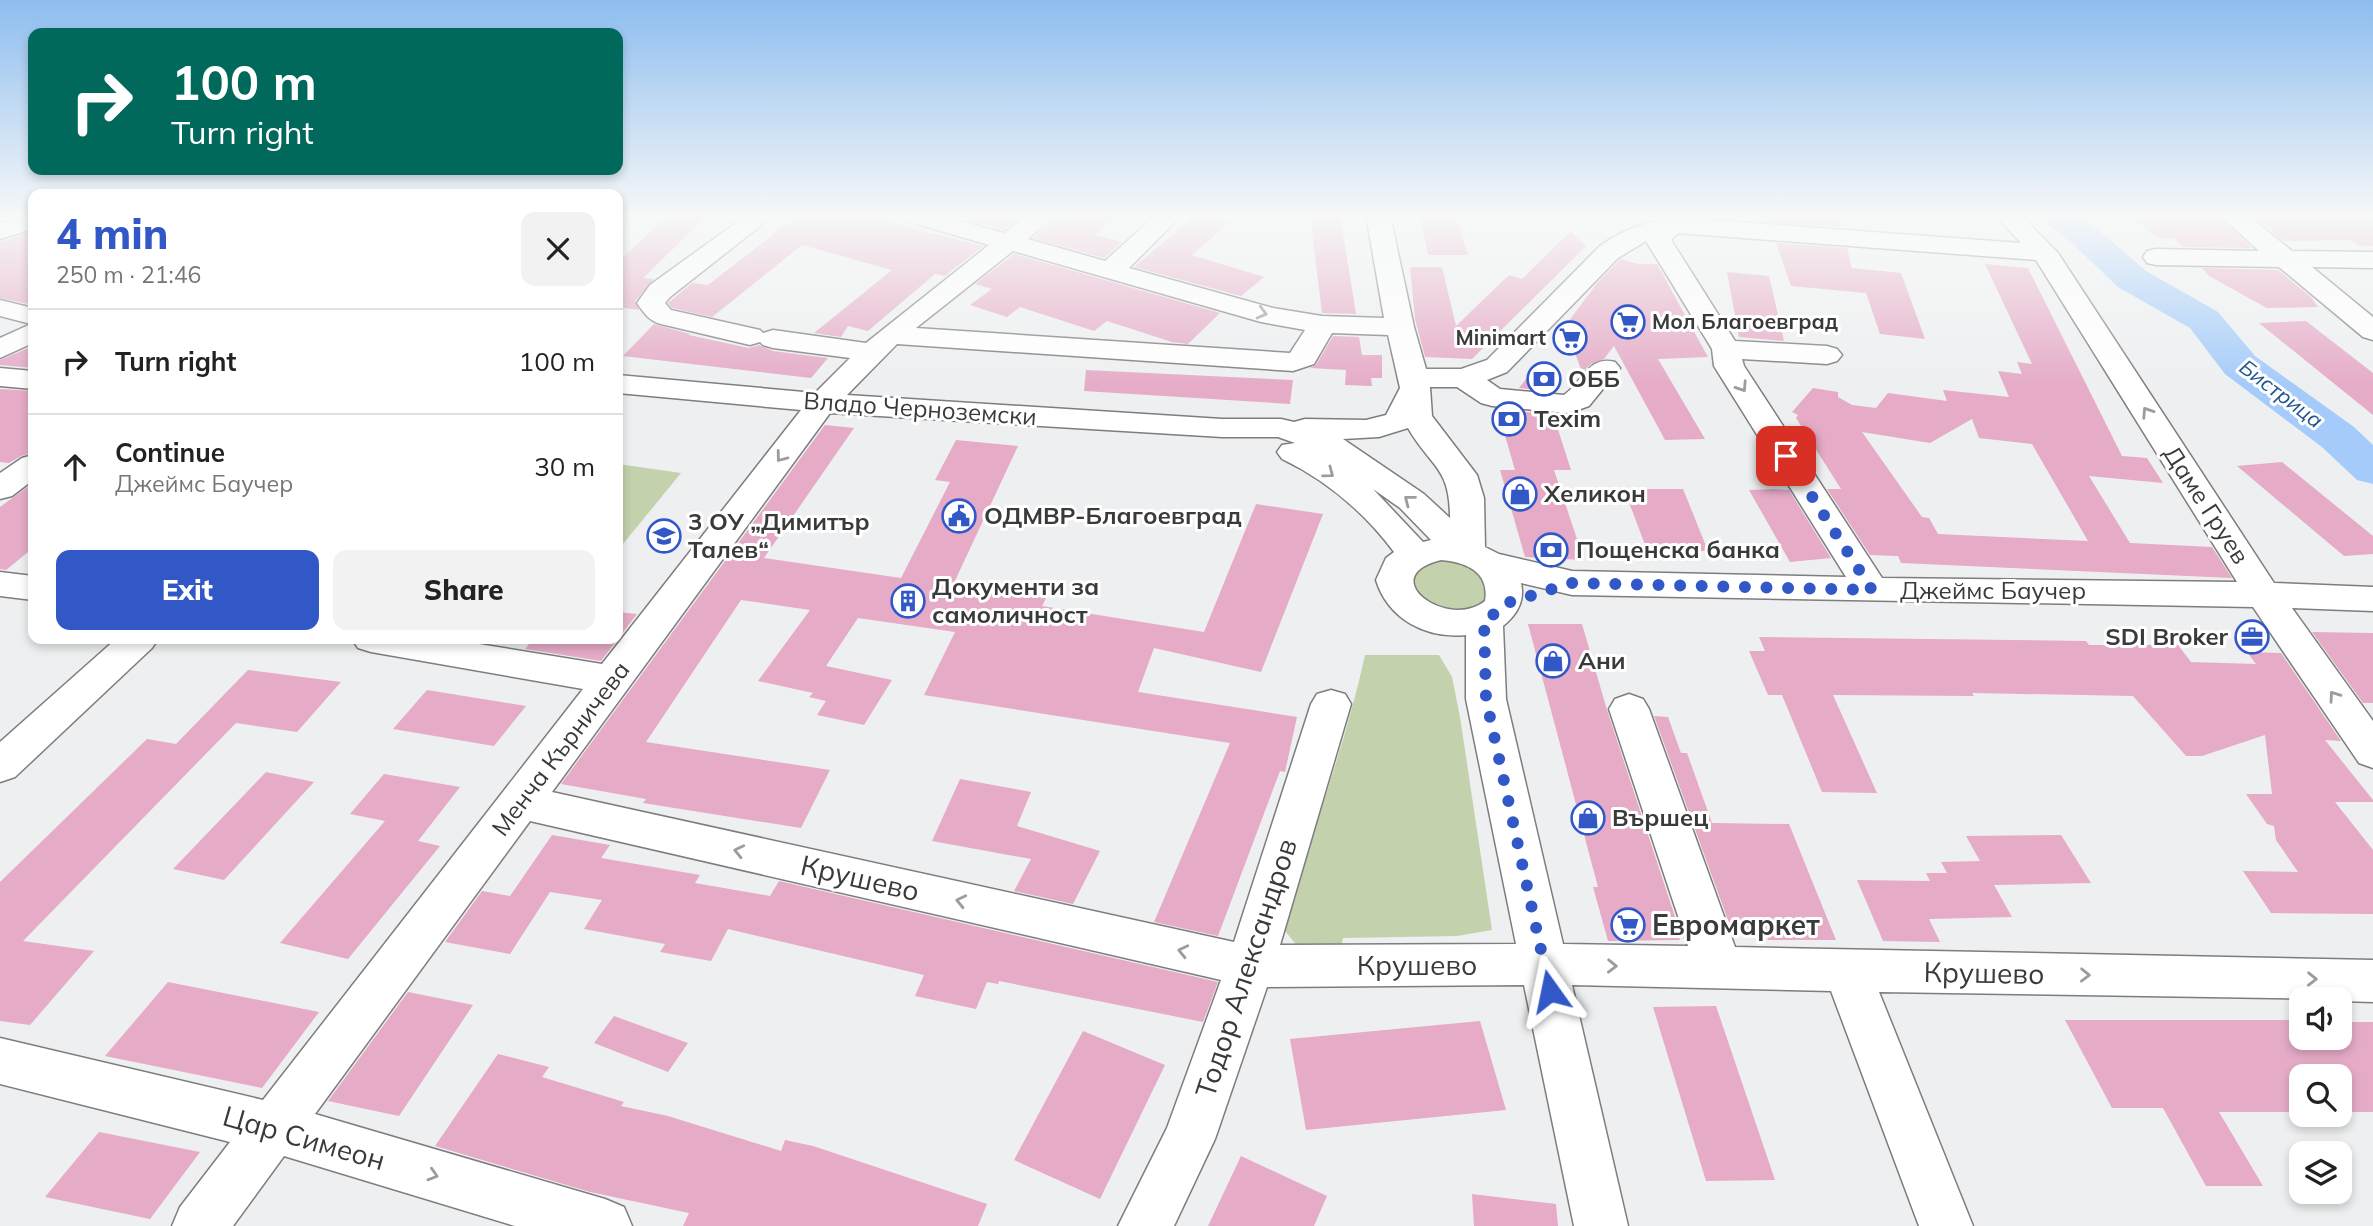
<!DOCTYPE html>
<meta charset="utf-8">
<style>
:root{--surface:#fff;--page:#f2f2f2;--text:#222;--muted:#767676;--line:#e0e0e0;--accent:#3258c8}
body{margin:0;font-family:Mulish,sans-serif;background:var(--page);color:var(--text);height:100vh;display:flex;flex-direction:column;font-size:26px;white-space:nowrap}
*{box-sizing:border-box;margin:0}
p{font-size:23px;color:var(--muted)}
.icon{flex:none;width:38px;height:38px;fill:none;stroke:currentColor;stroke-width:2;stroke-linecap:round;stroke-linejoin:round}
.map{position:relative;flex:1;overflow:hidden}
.details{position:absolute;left:28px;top:189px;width:595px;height:455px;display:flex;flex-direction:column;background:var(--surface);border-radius:14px;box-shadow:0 4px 10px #0003}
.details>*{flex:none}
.hud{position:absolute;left:28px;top:28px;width:595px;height:147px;border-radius:14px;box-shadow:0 4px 10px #0003;background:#00695c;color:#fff;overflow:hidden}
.fabs{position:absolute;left:2289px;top:987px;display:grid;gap:14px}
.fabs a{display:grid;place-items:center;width:63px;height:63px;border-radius:14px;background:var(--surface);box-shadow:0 4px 10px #0003;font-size:35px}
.pin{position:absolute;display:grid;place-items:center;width:60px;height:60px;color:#fff;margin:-30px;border-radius:14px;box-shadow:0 4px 10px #0006}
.me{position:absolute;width:77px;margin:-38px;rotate:348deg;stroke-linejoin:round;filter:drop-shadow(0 0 5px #0008)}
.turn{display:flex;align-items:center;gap:24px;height:147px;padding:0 28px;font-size:32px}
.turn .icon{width:91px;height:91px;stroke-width:2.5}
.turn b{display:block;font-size:49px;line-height:60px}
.round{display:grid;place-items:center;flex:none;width:74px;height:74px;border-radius:14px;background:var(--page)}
.summary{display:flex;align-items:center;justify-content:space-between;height:119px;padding:0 28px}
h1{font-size:42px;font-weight:800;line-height:52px;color:var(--accent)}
.action{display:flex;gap:14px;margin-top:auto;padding:14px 28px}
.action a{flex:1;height:80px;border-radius:14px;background:var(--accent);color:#fff;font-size:28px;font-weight:800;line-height:80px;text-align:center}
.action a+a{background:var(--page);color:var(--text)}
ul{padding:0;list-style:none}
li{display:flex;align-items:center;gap:21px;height:105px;padding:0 28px;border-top:2px solid var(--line)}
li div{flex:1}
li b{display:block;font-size:26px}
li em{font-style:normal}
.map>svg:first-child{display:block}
</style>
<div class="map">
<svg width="2373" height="1226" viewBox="0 0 2373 1226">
<rect width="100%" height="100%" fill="#eeeff0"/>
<g fill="#c3d1ac">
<polygon points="618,464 681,473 618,550"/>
<polygon points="1455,556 1497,586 1481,613 1421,608 1407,571 1415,563"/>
<path d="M 1365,655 L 1439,655 L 1452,677 L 1460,717 L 1492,930 L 1457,936 L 1343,938 L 1341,947 L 1299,948 L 1285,931 C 1309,838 1345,748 1365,655 Z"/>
</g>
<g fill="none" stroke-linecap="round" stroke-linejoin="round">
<polygon fill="#a4cbf9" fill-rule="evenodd" points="2042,215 2081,215 2146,271 2218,312 2255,356 2354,427 2373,445 2373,484 2357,480 2322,447 2225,374 2190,328 2118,287 2072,243 2046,223"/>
</g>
<g fill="#e5abc7" fill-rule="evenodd">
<polygon points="668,215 708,215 643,278 654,279 635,301 639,310 618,307 618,262"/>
<polygon points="801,215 860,215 983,246 945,276 935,274 868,331 848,326 841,337 814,333 892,270 802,245 712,317 672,308 668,303 692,283 708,285 774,234 772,234"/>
<polygon points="975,215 1008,215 1020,217 1003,230 967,220"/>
<polygon points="1071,215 1117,215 1095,235 1122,242 1104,258 1033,238 1049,224 1058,219 1064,221"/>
<polygon points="1196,215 1230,222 1192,255 1264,277 1241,296 1134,267"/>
<polygon points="1310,215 1340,215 1356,314 1322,313"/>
<polygon points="1420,215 1456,215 1468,255 1428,255"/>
<polygon points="1766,215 1839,215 1842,227 1769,222"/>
<polygon points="2128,215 2218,215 2252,248 2182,247 2174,238 2159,239"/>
<polygon points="2251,215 2373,215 2373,246 2357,245 2351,240 2284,241"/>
<polygon points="1571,231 1586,246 1472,359 1425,357 1415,319 1410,267 1442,267 1456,326 1509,275 1522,279"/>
<polygon points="33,232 33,305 0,298 0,242"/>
<polygon points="1776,243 1847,248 1852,268 1901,273 1925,339 1880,334 1866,293 1791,286"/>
<polygon points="1014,254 1220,313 1188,344 1172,342 1107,321 1094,331 1020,307 1007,317 970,305 992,289 975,284"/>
<polygon points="1621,259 1638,264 1657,264 1708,357 1658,359 1705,439 1665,440 1614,346 1604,359 1591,364 1582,372 1565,326 1598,282"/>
<path d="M 1985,264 L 2028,268 L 2122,456 L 2147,458 L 2163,483 L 2089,476 L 2130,543 L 2212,547 L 2232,578 L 1901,563 L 1898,556 L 1870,555 L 1827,489 L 1841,489 L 1796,418 L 1798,415 L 1792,412 L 1813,388 L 1838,392 L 1838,397 L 1852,405 L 1876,408 L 1888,393 L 1947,401 L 1943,390 L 2009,397 L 1998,371 L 2022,374 L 2017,362 L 2032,364 ZM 1972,419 L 1979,438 L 2032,444 L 2088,541 L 1938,534 L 1929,518 L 1922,517 L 1862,432 L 1930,443 Z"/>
<polygon points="2202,268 2278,270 2311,297 2318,307 2267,308 2209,276"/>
<polygon points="1727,272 1769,276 1784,341 1739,337"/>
<polygon points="2306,321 2373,373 2373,415 2259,323"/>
<polygon points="654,324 690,334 689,335 749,348 759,345 773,351 828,358 811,378 623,356"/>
<polygon points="1333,336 1359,337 1362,355 1382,355 1382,378 1371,378 1372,386 1345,385 1346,370 1310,368 1316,365"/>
<polygon points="33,346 33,368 0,365 0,360"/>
<polygon points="1536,366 1545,391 1519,388"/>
<polygon points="1086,370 1293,380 1290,404 1084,391"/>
<polygon points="0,389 33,391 33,453 21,456 9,463 0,462"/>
<polygon points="1504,410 1553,414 1571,470 1554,470 1584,560 1525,557 1500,470 1515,470 1499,415"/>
<polygon points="825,425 854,428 764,558 901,578 950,482 935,480 956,440 1018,446 953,585 1046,598 1042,606 1204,632 1256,504 1323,514 1261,672 1154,648 1138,692 1297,717 1285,772 1280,771 1218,936 1154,922 1230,743 924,695 955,632 858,618 826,666 892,680 864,725 817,715 826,701 809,697 813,693 758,681 810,610 741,600 646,742 830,770 801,828 643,803 646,799 561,784"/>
<polygon points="2282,462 2373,536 2373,554 2344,556 2237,466"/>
<polygon points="33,483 33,548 6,570 0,569 0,507"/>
<polygon points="1624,489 1683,489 1708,551 1647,550"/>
<polygon points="1774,489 1789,490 1831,558 1790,562 1749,490"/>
<polygon points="618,612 637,614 601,661 525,649 533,639 618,639"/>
<polygon points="1528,624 1582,624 1607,710 1681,935 1678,935 1680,940 1608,941 1593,887 1598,887"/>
<polygon points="2312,632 2373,633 2373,703 2363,703"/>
<polygon points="1759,637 2086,641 2089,645 2178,645 2191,662 2256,664 2247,652 2281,653 2341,741 2325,740 2373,800 2373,802 2335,802 2373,850 2373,914 2271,913 2243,871 2298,872 2276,840 2274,826 2267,824 2246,794 2272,794 2265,735 2202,756 2186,756 2133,696 1972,693 1974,696 1833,695 1877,793 1822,792 1782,695 1768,695 1749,651 1765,651"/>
<polygon points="248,670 341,682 297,732 236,723 23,941 94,951 30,1025 0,1021 0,882 147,739 176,744"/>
<polygon points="427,690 495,701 526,706 494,746 393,729"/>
<polygon points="1654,716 1668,717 1681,753 1687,753 1712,823 1789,824 1836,940 1768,940 1766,934 1733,934"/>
<polygon points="266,772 314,782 224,880 173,869"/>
<polygon points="384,774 460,787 418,841 440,846 348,959 280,943 385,821 350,814"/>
<polygon points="960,779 1031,792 1017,826 1100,851 1073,904 1014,891 1031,859 932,841"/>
<polygon points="552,835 610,845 601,858 700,875 695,883 770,896 779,881 1218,982 1203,1022 999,981 998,984 987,982 976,1009 915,996 924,975 728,929 711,961 660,952 665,944 584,929 602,900 550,892 510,954 445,942 482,891 510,896"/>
<polygon points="2061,835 2091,883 1994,885 2012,917 1929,919 1940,942 1883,941 1857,880 1930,881 1926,873 1947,873 1941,862 1980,861 1966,836"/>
<polygon points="168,982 319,1012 262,1088 105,1056"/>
<polygon points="408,992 473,1005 399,1116 328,1101"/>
<polygon points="1716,1006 1775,1180 1706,1181 1653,1007"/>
<polygon points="614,1016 688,1043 668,1072 594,1043"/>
<polygon points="2065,1020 2301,1020 2301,1038 2340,1038 2340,1022 2373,1022 2373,1112 2340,1112 2340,1076 2301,1076 2301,1112 2219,1112 2263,1186 2206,1186 2163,1108 2112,1108"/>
<polygon points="1480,1021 1506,1110 1306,1130 1290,1039"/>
<polygon points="1083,1031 1165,1065 1100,1199 1014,1160"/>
<polygon points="498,1054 549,1067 542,1077 624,1102 621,1106 668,1116 781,1151 785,1140 813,1146 987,1204 978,1226 683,1226 689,1213 590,1192 435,1146"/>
<polygon points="99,1132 200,1152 150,1219 45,1197"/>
<polygon points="1241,1156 1327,1196 1314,1226 1208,1226"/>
<polygon points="1472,1194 1556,1204 1558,1226 1474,1226"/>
</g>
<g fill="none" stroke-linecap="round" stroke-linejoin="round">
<defs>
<g id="minor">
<polygon points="33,215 33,229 0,239 0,223"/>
<path d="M 747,215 L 774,215 L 670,297 L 665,303 L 671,310 L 760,330 L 763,333 L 773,330 L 866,343 L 989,245 L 903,220 L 900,215 L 938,215 L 1004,233 L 1028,215 L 1055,215 L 1028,239 L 1105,261 L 1156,215 L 1182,215 L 1129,268 L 1273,308 L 1322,316 L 1384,318 L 1366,215 L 1390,215 L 1414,327 L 1426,369 L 1461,369 L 1487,360 L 1600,246 C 1622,230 1645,223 1672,217 L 2021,243 L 1995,215 L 2021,215 L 2058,253 L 2274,583 L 2373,587 L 2373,611 L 2292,608 L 2373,721 L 2373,768 L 2359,763 L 2253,607 L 1572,595 L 1521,583 C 1525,601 1517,615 1503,626 L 1506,699 L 1563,944 L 1688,946 L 1609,709 L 1615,699 L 1629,694 L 1643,699 L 1649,709 L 1735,947 L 2373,960 L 2373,1002 L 2340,1001 L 2340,999 L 1879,992 L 1973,1226 L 1919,1226 L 1831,991 L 1572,985 L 1628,1226 L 1574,1226 L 1524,985 L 1267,987 L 1215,1139 L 1174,1226 L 1118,1226 L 1167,1128 L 1221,980 L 530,821 L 315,1114 L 605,1199 L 624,1207 L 632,1226 L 515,1226 L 284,1156 L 233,1226 L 172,1226 L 180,1207 L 230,1142 L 0,1084 L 0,1038 L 263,1100 L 583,689 L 371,652 L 358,648 L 352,639 L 448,639 L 602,664 L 801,410 L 618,393 L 618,375 L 815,393 L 850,358 L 773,348 L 763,345 L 760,342 L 750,345 L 661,324 C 649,321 644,313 637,303 L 650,285 ZM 1678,233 L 2036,260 L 2237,582 L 1882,578 L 1744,366 L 1742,359 L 1827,364 L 1837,361 L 1842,355 L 1837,349 L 1827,346 L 1735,341 L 1673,243 L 1671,240 ZM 1646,241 L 1712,349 L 1714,366 L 1846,577 L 1572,571 L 1499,554 L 1485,547 L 1484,498 L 1477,475 L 1432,416 L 1430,387 L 1457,387 L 1481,403 L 1492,406 L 1567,413 L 1578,410 L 1589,406 L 1620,368 L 1615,362 C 1588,355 1583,382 1564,395 L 1500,389 L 1487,380 L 1507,372 L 1618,258 ZM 1013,251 L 1261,322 L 1305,330 L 1290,353 L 916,328 ZM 1332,333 L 1388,335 L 1400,388 L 1386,415 L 1366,420 L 1305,419 L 1294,422 L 1281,419 L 1222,419 L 847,395 L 897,344 L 1293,371 L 1314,364 ZM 830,413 L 1222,437 L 1278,437 L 1295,443 L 1282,445 L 1277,452 L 1282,459 C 1326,480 1365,513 1394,552 L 1386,558 L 1376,580 C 1388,619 1426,639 1466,635 L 1466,699 L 1516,944 L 1280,945 L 1351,704 L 1345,694 L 1331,690 L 1317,694 L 1311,704 L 1234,942 L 552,792 ZM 1408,428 C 1431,468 1450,466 1450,518 L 1424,494 L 1343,439 L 1379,437 ZM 1373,489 L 1400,508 L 1431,540 L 1423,542 ZM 1441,560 C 1466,562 1490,572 1485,601 C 1448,631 1373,577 1441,560 Z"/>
<polygon points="2220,215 2247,215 2292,251 2373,252 2373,268 2312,267 2373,317 2373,340 2363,337 2279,267 2156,265 2147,263 2143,257 2147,251 2156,249 2259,251"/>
<polygon points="0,300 33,308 33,343 0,358 0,338 31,324 0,316"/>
<polygon points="0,368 33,371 33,389 0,386"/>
<polygon points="33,455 33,480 12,496 0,499 0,473 22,458"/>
<polygon points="0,572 33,576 33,600 0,596"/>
<polygon points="116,639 158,639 152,648 15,777 0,782 0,742"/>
</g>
</defs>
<use href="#minor" stroke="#7d7d7e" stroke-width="3"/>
<use href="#minor" fill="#fff" fill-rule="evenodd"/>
</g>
<defs><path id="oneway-chevron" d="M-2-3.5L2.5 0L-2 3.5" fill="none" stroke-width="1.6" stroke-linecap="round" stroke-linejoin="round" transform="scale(1.75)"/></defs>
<g stroke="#9c9c9c">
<use href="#oneway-chevron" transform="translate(1262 313) rotate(15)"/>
<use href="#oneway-chevron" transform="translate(1742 387) rotate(57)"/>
<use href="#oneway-chevron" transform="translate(2147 412) rotate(-123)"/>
<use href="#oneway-chevron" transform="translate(781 457) rotate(127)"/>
<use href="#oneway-chevron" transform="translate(1329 473) rotate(37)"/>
<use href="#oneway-chevron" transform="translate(1409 500) rotate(-142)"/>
<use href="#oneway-chevron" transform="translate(2334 696) rotate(-125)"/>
<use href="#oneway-chevron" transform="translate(739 851) rotate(-167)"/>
<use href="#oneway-chevron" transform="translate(961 901) rotate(-167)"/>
<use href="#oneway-chevron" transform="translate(1183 951) rotate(-167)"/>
<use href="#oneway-chevron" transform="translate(1612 966) rotate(1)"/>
<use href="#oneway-chevron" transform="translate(2085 975) rotate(1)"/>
<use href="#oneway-chevron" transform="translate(2312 979) rotate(1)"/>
<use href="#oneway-chevron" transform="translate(433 1175) rotate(17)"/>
</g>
<linearGradient id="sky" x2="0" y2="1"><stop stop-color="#8dbdef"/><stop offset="0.56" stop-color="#f7f8f8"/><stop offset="1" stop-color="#f7f8f8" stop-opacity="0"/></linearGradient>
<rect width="2373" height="386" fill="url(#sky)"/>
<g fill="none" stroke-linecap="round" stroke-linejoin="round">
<polyline stroke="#3258c8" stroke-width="12" stroke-dasharray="0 21.6" points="1550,991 1486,699 1484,620 1496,613 1504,604 1572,583 1872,590 1786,456"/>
</g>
<defs>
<symbol id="supermarket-ring" viewBox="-11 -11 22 22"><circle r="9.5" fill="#fff" stroke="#3258c8" stroke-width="1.5"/><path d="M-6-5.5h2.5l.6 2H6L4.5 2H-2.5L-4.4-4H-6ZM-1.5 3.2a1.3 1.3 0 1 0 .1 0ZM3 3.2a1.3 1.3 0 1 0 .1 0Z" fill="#3258c8"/></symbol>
<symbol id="bank-ring" viewBox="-11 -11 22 22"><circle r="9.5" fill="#fff" stroke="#3258c8" stroke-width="1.5"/><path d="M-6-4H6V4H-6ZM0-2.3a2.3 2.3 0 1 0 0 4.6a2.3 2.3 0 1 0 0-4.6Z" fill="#3258c8"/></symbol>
<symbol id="shop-ring" viewBox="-11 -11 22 22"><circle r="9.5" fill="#fff" stroke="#3258c8" stroke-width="1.5"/><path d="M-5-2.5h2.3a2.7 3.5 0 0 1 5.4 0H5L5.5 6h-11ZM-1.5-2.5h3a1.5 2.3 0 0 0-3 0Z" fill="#3258c8"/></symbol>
<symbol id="civic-ring" viewBox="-11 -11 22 22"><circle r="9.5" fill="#fff" stroke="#3258c8" stroke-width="1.5"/><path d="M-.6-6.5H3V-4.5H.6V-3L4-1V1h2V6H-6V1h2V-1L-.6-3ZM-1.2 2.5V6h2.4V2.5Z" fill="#3258c8"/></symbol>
<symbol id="school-ring" viewBox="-11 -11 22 22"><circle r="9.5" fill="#fff" stroke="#3258c8" stroke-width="1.5"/><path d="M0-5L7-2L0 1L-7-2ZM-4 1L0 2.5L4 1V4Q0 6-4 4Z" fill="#3258c8"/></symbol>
<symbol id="building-ring" viewBox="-11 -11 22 22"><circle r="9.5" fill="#fff" stroke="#3258c8" stroke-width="1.5"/><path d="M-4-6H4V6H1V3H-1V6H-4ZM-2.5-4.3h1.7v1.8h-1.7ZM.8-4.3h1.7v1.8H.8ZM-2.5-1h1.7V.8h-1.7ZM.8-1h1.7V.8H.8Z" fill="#3258c8"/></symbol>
<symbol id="office-ring" viewBox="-11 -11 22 22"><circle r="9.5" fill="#fff" stroke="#3258c8" stroke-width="1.5"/><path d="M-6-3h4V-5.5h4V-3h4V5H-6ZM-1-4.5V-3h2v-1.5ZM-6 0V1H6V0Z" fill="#3258c8"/></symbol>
</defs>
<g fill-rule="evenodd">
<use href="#supermarket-ring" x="1609" y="303" width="38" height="38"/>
<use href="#supermarket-ring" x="1551" y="319" width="38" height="38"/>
<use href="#bank-ring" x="1525" y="360" width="38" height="38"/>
<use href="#bank-ring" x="1490" y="400" width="38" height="38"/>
<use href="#shop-ring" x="1501" y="475" width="38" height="38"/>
<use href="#civic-ring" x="940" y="497" width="38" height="38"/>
<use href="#school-ring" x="645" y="517" width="38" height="38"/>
<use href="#bank-ring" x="1532" y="531" width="38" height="38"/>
<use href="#building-ring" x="889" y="582" width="38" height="38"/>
<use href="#office-ring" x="2233" y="618" width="38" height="38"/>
<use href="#shop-ring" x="1534" y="642" width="38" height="38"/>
<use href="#shop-ring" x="1569" y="799" width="38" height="38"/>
<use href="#supermarket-ring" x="1609" y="906" width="38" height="38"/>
</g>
<g text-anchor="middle" stroke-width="6" stroke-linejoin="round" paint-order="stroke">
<g font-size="21" font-weight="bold" fill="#393a3a" stroke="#fff" text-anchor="start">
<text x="1652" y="329">Мол Благоевград</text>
<text x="1546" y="345" text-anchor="end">Minimart</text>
</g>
<g font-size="21" font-style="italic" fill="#20558d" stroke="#fff">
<text transform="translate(2281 394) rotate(37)" y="7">Бистрица</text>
</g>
<g font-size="24" font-weight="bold" fill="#393a3a" stroke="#fff" text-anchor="start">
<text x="1568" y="387">ОББ</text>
<text x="1534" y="427">Texim</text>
<text x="1544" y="502">Хеликон</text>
<text x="984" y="524">ОДМВР-Благоевград</text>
<text x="688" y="530">3 ОУ „Димитър<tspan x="688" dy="28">Талев“</tspan></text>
<text x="1576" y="558">Пощенска банка</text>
<text x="932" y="595">Документи за<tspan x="932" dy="28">самоличност</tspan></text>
<text x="2228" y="645" text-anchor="end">SDI Broker</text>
<text x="1578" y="669">Ани</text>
<text x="1612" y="826">Вършец</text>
</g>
<g font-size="24" fill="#393a3a" stroke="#fff">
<text transform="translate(920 409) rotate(4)" y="8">Владо Черноземски</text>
<text transform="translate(2206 505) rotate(57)" y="8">Даме Груев</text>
<text x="1993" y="599">Джеймс Баучер</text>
<text transform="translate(561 749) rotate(-53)" y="8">Менча Кърничева</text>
</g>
<g font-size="28" fill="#393a3a" stroke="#fff">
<text transform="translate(860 878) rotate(13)" y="10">Крушево</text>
<text x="1417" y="975">Крушево</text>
<text transform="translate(1246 968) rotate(-72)" y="10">Тодор Александров</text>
<text transform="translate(1984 973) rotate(1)" y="10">Крушево</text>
<text transform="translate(304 1138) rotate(16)" y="10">Цар Симеон</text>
</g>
<g font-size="28" font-weight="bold" fill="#393a3a" stroke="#fff" text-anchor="start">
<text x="1652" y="935">Евромаркет</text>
</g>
</g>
</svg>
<div class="fabs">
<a><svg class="icon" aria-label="sound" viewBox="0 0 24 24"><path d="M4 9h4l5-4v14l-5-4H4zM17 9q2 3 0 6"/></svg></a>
<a><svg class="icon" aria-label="search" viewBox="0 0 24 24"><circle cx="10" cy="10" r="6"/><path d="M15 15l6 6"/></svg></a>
<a><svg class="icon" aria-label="layers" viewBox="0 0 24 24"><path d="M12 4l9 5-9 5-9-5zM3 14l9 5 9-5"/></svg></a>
</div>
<div class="pin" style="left:1786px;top:456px;background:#d93025"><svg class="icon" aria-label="arrive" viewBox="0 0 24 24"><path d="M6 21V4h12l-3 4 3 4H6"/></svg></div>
<svg class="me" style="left:1550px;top:991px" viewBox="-20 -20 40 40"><path d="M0-17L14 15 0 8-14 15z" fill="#3258c8" stroke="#fff" stroke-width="4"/></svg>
<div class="hud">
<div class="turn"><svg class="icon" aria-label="right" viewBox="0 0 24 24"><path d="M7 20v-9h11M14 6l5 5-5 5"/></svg><div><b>100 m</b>Turn right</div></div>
</div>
<section class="details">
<div class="summary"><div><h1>4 min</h1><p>250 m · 21:46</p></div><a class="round"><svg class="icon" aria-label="close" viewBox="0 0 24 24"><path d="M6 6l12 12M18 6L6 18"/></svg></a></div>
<ul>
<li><svg class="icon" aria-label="right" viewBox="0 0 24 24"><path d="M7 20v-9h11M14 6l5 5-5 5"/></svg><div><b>Turn right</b></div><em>100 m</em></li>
<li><svg class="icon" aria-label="ahead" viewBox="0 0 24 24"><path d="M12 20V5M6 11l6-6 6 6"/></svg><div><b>Continue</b><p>Джеймс Баучер</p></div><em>30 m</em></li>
</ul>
<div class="action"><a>Exit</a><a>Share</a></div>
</section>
</div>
